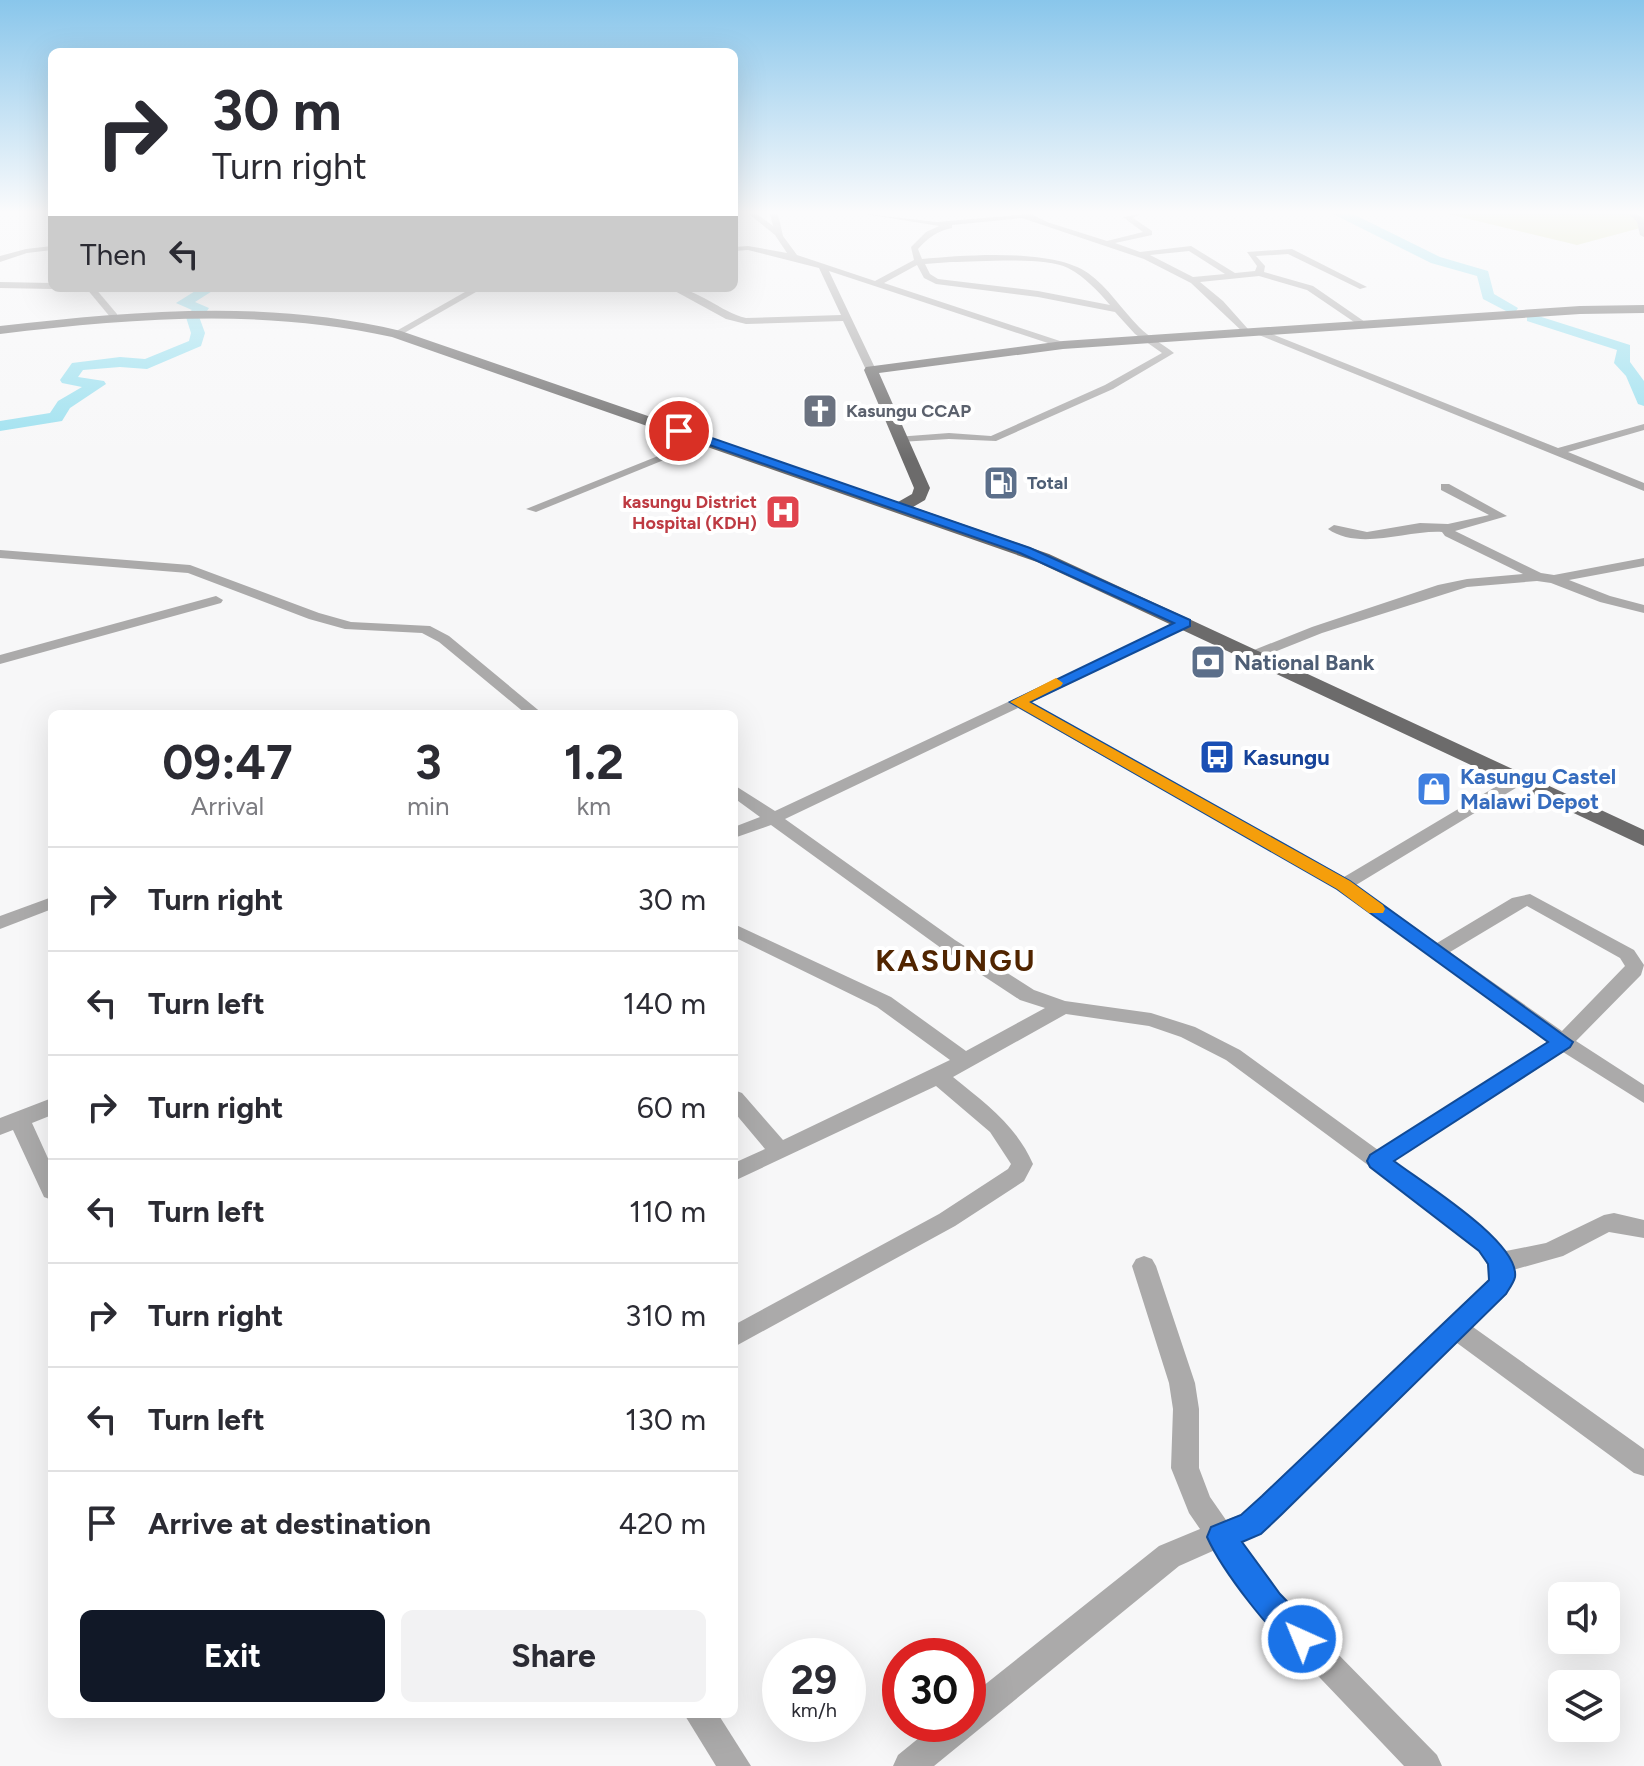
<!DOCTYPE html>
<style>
:root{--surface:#fff;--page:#f2f2f3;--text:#2b2b33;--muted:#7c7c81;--line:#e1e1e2;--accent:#111827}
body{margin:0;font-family:Figtree,sans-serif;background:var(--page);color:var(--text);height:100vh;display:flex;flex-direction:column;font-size:30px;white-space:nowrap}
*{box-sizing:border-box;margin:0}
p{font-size:26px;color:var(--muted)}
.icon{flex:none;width:44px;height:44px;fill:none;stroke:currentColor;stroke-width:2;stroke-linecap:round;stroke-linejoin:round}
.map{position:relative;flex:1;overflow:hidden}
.side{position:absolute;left:48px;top:710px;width:690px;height:1008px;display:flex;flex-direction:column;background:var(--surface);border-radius:12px;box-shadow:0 8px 32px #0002}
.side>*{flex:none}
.guide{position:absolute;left:48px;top:48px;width:690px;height:244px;border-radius:12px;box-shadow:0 8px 32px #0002;background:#fff;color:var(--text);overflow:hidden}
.controls{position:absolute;left:1548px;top:1582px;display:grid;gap:16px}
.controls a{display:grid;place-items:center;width:72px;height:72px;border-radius:12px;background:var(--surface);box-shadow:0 8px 32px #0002;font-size:40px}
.speed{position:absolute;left:762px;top:1638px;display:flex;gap:16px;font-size:40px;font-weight:700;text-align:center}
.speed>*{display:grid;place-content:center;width:104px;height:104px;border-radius:50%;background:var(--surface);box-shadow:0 8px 32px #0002;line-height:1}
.speed small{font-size:20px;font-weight:400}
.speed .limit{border:12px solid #d22;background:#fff;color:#111}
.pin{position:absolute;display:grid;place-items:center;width:68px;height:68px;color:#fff;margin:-34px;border:4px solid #fff;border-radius:50%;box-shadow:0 2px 8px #0007}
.me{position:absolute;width:88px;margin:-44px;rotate:316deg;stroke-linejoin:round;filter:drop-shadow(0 0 6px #0008)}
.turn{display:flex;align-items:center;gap:28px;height:168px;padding:0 32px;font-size:36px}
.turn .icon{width:104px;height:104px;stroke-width:2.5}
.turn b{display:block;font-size:56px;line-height:68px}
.then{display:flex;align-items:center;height:76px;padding:0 32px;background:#0003;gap:16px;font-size:30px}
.eta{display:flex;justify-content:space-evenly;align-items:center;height:136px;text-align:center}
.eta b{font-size:48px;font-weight:700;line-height:56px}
.action{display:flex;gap:16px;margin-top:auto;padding:16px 32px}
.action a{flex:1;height:92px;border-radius:12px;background:var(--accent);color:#fff;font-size:32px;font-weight:700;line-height:92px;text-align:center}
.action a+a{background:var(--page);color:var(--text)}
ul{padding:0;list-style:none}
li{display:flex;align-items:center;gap:24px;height:104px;padding:0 32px;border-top:2px solid var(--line)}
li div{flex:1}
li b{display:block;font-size:30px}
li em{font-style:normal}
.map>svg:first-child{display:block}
</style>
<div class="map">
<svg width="1644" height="1766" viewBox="0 0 1644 1766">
<rect width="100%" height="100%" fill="#f7f7f8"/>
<polygon fill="#d9dfaa" points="1448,214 1631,214 1644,217 1644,227 1577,245"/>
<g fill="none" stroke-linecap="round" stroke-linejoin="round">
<g fill="#9be0ef" fill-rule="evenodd">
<polygon points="1333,214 1355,215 1440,257 1488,271 1494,294 1518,308 1516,311 1506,311 1483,299 1477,276 1431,263"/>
<polygon points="200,288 217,288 195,302 209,308 207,311 197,311 205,333 201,346 147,369 120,367 83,370 78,377 104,381 106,384 70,408 62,421 0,431 0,421 50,413 58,401 82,387 62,383 60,380 72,363 120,357 145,359 189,341 191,333 185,314 192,310 176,303"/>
<polygon points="1532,314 1630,345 1630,362 1644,381 1644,406 1638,404 1626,376 1614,363 1617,350 1527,321 1527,315"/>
</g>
<g fill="#abaaaa" fill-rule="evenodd">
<path d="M 749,214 L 757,214 L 773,226 L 770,214 L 778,214 L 783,236 L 797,255 L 875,281 L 914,260 L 911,247 L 926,232 L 939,226 L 865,214 L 937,222 L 1031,214 L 1047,222 L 1107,241 L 1143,232 L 1123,217 L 1140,214 L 1133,218 L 1152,231 L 1152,235 L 1115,243 L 1140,252 L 1191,246 L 1235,273 L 1255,271 L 1257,266 L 1247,252 L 1292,249 L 1367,287 L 1360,289 L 1288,254 L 1256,256 L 1265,266 L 1264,272 L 1313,286 L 1368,324 L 1360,326 L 1307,290 L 1259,276 L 1200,282 L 1223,301 L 1248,329 L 1250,331 L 1245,334 L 1191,283 L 1144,259 L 1022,218 L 952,225 L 952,228 C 937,231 928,238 918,249 L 922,259 C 965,255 1053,248 1088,273 C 1108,287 1122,310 1139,327 C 1150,338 1163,344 1174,353 L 1113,389 L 996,441 L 949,439 L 900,442 L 896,441 L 896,437 L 949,433 L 991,436 L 1105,385 L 1162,353 L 1135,334 L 1115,312 L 1038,297 L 936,284 L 924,278 L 917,265 L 884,283 L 1066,343 L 1068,345 L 1063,348 L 829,271 L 876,370 L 867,372 L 843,321 L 746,324 L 726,319 L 673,290 L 672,288 C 698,288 720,312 746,318 L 841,315 L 819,268 L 748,250 L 734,251 L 734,247 L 748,246 L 787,253 L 775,235 ZM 1189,251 L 1225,274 L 1193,277 L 1150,255 ZM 951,262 C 980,262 1044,256 1068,268 C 1085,277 1098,291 1110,305 L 1038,291 L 938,279 L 930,274 L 925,264 Z"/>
<polygon points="1629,214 1637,214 1644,220 1644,237 1640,235 1637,222"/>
<polygon points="52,246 52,250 27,253 0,262 0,256 26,249"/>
<polygon points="0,282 52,283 52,288 55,288 52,289 0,288"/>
<polygon points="86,288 95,288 117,314 117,318 111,318"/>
<polygon points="472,288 483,288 399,336 391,334"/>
<polygon points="1257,328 1558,448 1644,424 1644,430 1568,452 1644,483 1644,491 1254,333 1252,331"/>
<polygon points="703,438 713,440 536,512 526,509"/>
<path d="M 1441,484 L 1449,484 L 1507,516 L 1455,531 L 1541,573 L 1554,575 L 1644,558 L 1644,566 L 1569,580 L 1610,596 L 1644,605 L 1644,613 L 1600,602 L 1551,583 L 1537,581 L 1467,587 L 1322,633 L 1259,658 L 1249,658 L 1249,652 L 1312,627 L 1438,585 L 1467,579 L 1523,574 L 1445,536 L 1442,532 C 1407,530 1359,551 1328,529 L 1334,525 L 1367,532 L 1420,523 L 1448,524 L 1489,515 L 1441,490 Z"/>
<polygon points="0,550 190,565 319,613 351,622 430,626 449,636 543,714 526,714 439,642 422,633 345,629 309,619 188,573 0,558"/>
<polygon points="216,596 223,600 221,603 0,664 0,655"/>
<path d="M 1185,619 L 1190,620 L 1190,626 L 1030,703 L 1344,877 L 1512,777 L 1524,777 L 1526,780 L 1524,783 L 1356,885 L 1437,943 L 1512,898 L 1530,894 L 1634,950 L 1644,965 L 1641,975 L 1576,1041 L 1644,1085 L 1644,1103 L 1563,1052 L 1394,1161 L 1473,1219 L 1506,1251 L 1546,1243 L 1604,1215 L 1614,1213 L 1644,1220 L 1644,1238 L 1609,1232 L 1563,1256 L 1513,1270 L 1507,1294 L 1473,1327 L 1644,1449 L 1644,1476 L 1634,1473 L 1457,1343 L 1261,1533 L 1241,1540 L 1280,1595 L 1437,1755 L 1442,1766 L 1404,1766 L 1260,1615 L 1215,1550 L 1179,1566 L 934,1766 L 893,1766 L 898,1755 L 936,1724 L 968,1724 L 968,1698 L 1159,1546 L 1200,1529 L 1189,1513 L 1171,1468 L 1173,1409 L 1169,1383 L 1132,1266 L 1136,1259 L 1144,1256 L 1152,1259 L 1156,1266 L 1195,1383 L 1199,1409 L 1199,1468 L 1210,1497 L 1226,1520 L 1242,1514 L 1488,1282 C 1493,1258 1473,1245 1457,1231 L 1226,1060 L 1181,1037 L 1149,1026 L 1066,1014 L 953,1077 C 985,1103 1016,1125 1033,1164 L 1024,1181 L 955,1226 L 734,1347 L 734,1325 L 939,1214 L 1008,1169 L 1011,1164 L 990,1132 L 936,1086 L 734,1181 L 734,1163 L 765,1149 L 734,1112 L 734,1090 L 742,1093 L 783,1140 L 950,1060 L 877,1007 L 734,937 L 734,924 L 891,997 L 966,1051 L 1045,1008 L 1020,1000 L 941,948 L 771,825 L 734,838 L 734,827 L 760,817 L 734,798 L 734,785 L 775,811 ZM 1018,708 L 1338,889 L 1549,1042 L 1378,1150 L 1240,1050 L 1195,1027 L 1151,1013 L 1065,1001 L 1034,990 L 955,940 L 785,819 ZM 1527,906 L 1620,958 L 1625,966 L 1562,1031 L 1450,952 Z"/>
<polygon points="52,897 52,909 0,929 0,916"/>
<polygon points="52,1098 52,1115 32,1123 52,1167 52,1200 44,1197 13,1130 0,1135 0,1118"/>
<polygon points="684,1714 718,1714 751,1766 716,1766"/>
</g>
<path fill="#6c6b6b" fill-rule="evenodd" d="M 1644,305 L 1644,313 L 1580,314 L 1063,349 L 879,373 L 930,488 L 925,500 L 913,507 L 1049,554 L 1644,830 L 1644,846 L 1037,562 L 392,337 C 261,308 133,318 0,334 L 0,326 C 135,311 267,299 401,331 L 898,502 L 912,494 L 914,488 L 864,370 L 866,367 L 1063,341 L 1580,306 Z"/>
</g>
<linearGradient id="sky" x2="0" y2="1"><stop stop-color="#89c6eb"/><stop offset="0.46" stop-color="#fbfbfc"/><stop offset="1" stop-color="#fbfbfc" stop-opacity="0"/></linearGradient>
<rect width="1644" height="461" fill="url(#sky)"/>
<path fill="#1a73e8" stroke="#114b97" stroke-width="2" d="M 675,428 L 683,428 L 1030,548 L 1190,620 L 1190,626 L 1030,702 L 1350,881 L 1573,1042 L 1570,1047 L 1394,1161 C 1420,1181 1520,1242 1515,1277 C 1514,1282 1509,1289 1506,1294 L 1282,1514 L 1261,1534 L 1242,1542 L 1280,1594 L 1313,1628 L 1317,1639 L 1313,1649 L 1302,1653 C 1274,1642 1220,1566 1207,1537 L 1211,1527 L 1241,1515 L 1262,1496 L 1489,1280 L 1488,1264 L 1479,1251 L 1370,1167 L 1367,1161 L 1370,1155 L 1548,1042 L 1337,889 L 1010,702 L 1174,623 L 1020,553 L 675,433 Z"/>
<polygon fill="#f59e0b" points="1056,678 1063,683 1061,686 1029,702 1350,881 1383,905 1385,909 1383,913 1369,913 1337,889 1010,702"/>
<defs>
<symbol id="church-square" viewBox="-11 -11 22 22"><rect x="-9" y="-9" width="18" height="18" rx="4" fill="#6b7280" stroke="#fff"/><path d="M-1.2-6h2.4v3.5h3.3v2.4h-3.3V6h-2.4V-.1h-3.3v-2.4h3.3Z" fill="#fff"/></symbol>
<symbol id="fuel-square" viewBox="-11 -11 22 22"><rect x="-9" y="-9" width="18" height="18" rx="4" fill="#5c6f8a" stroke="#fff"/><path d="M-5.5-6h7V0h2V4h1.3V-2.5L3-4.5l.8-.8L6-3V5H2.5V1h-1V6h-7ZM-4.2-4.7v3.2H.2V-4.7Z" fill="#fff"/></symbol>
<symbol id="hospital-square" viewBox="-11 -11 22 22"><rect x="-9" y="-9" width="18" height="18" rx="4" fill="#e0444e" stroke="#fff"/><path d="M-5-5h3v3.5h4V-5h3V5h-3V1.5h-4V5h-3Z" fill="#fff"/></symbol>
<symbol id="bank-square" viewBox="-11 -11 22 22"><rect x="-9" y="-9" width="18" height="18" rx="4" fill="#5c6f8a" stroke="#fff"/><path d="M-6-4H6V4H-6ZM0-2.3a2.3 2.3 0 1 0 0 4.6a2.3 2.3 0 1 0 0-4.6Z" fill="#fff"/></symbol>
<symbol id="bus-square" viewBox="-11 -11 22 22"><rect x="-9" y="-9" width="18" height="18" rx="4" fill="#1a4fb4" stroke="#fff"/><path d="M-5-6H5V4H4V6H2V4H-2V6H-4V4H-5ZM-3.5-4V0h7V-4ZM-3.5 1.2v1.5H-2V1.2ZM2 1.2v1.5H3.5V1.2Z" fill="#fff"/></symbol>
<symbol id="shop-square" viewBox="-11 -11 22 22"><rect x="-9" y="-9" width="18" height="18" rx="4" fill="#3f7fe0" stroke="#fff"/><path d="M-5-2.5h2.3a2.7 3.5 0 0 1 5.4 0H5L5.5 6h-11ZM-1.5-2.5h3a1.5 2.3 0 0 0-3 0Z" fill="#fff"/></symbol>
</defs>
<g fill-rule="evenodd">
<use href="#church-square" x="800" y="391" width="40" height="40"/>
<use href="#fuel-square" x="981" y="463" width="40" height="40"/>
<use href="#hospital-square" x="763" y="492" width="40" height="40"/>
<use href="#bank-square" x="1188" y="642" width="40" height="40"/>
<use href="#bus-square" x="1197" y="737" width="40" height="40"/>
<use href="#shop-square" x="1414" y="769" width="40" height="40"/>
</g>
<g text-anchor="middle" stroke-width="8" stroke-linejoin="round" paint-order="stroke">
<g font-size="18" font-weight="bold" fill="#5b616d" stroke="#fff" text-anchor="start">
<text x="846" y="417">Kasungu CCAP</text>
</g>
<g font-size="18" font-weight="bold" fill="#4e5e75" stroke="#fff" text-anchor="start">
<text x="1027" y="489">Total</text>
</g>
<g font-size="18" font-weight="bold" fill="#be3a42" stroke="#fff" text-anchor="end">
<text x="757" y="508">kasungu District<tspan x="757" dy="21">Hospital (KDH)</tspan></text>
</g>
<g font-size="22" font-weight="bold" fill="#4e5e75" stroke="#fff" text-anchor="start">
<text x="1234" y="670">National Bank</text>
</g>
<g font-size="22" font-weight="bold" fill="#164399" stroke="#fff" text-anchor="start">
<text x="1243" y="765">Kasungu</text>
</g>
<g font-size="22" font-weight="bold" fill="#366cbe" stroke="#fff" text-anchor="start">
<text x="1460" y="784">Kasungu Castel<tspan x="1460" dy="25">Malawi Depot</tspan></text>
</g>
<g font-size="30" font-weight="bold" letter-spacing="2" fill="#512500" stroke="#fff">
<text x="956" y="971">KASUNGU</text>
</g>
</g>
</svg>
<div class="controls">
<a><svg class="icon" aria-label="sound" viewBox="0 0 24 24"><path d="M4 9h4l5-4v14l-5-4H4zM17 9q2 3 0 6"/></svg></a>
<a><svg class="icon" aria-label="layers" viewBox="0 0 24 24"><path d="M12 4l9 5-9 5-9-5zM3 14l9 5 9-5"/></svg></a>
</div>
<div class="speed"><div>29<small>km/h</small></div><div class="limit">30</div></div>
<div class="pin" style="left:679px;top:431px;background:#d93025"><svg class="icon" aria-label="arrive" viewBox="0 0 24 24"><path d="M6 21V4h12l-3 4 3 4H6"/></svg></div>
<svg class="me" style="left:1302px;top:1639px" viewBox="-20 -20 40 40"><circle r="17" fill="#1a73e8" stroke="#fff" stroke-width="3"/><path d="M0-11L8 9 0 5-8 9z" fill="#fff"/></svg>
<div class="guide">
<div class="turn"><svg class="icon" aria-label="right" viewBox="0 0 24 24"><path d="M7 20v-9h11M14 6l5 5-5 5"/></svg><div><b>30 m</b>Turn right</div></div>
<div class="then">Then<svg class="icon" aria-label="left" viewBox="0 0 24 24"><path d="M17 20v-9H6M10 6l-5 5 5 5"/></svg></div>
</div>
<section class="side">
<div class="eta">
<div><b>09:47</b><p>Arrival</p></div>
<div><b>3</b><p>min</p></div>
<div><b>1.2</b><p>km</p></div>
</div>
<ul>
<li><svg class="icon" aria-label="right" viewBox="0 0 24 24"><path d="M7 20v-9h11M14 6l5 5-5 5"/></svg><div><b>Turn right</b></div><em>30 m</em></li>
<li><svg class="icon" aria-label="left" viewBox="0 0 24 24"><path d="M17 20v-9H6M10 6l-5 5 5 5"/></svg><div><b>Turn left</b></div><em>140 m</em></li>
<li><svg class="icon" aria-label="right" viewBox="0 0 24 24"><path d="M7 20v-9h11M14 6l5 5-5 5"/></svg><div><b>Turn right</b></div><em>60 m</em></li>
<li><svg class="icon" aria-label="left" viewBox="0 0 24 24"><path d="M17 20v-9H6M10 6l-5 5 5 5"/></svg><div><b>Turn left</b></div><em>110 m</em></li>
<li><svg class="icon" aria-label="right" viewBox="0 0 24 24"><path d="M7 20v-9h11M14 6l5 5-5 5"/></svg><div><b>Turn right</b></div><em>310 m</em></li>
<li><svg class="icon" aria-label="left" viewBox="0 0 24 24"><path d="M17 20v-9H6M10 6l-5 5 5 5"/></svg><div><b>Turn left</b></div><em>130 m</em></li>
<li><svg class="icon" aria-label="arrive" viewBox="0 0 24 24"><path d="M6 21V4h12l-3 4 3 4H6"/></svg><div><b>Arrive at destination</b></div><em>420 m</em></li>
</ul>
<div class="action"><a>Exit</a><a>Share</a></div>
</section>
</div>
